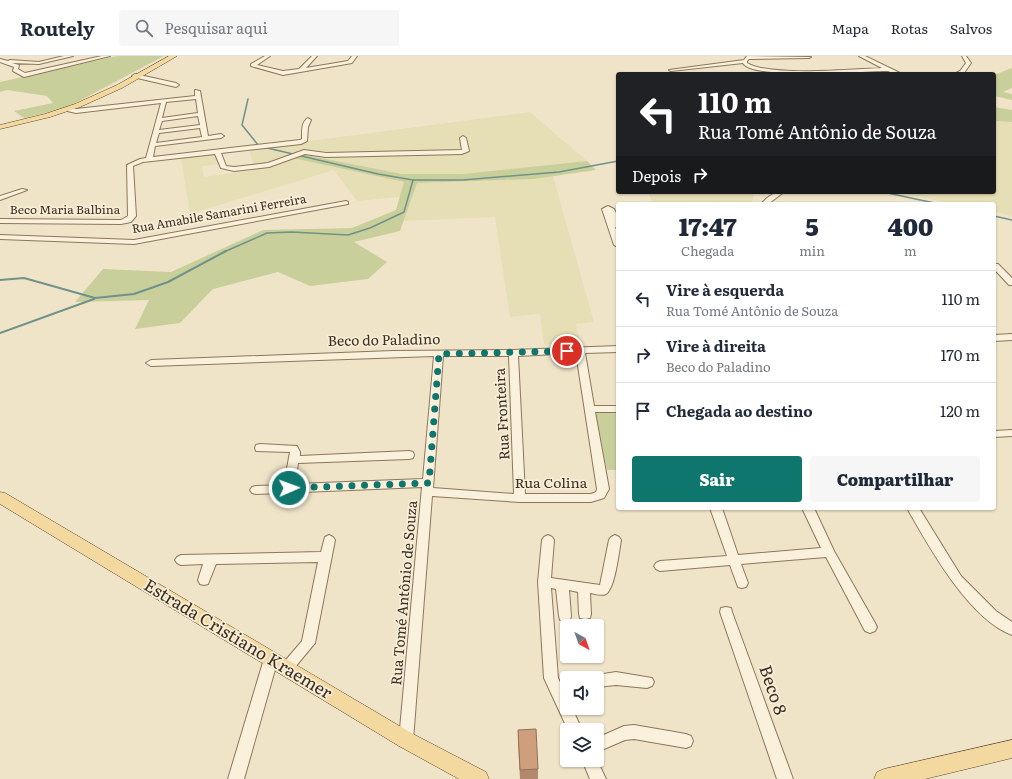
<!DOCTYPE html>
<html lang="pt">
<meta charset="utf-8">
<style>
:root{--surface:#fff;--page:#f6f6f7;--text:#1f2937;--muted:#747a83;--line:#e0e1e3;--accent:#0f766e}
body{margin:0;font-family:Literata,serif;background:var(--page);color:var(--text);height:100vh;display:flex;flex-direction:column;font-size:15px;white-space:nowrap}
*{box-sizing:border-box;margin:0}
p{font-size:13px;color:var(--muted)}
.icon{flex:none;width:22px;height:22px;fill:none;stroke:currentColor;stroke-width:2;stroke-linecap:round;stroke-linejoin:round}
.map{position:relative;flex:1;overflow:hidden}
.details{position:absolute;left:616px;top:146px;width:380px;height:308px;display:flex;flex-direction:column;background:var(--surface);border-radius:4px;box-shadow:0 1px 3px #0004}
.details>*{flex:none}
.hud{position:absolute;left:616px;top:16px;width:380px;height:122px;border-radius:4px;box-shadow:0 1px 3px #0004;background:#202124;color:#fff;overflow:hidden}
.needle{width:26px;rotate:140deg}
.fabs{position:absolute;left:560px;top:563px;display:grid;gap:8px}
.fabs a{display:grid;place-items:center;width:44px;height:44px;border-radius:4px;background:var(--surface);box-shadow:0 1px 3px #0004;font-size:20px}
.pin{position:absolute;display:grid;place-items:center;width:34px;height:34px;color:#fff;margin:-17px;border:2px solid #fff;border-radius:50%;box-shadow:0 1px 4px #0007}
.me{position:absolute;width:44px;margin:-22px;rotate:88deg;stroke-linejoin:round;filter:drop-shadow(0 0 3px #0008)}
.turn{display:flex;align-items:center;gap:14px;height:84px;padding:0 16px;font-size:18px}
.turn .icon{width:52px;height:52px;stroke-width:2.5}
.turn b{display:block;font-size:28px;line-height:34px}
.then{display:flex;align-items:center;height:38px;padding:0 16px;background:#0003;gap:8px;font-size:15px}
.eta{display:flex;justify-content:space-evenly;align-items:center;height:68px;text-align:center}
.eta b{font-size:24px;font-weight:800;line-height:28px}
.action{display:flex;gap:8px;margin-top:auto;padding:8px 16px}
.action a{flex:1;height:46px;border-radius:4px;background:var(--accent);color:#fff;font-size:16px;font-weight:800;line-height:46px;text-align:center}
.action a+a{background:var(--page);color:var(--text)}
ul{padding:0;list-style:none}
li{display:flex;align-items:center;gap:12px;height:56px;padding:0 16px;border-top:1px solid var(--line)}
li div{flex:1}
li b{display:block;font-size:15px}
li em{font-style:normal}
header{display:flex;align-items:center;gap:24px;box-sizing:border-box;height:56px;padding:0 20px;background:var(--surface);border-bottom:1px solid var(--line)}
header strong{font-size:19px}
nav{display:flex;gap:22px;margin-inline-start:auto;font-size:14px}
.search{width:280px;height:36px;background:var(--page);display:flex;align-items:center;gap:10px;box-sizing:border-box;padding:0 14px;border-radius:4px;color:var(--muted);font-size:15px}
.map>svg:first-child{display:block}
</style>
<header>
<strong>Routely</strong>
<div class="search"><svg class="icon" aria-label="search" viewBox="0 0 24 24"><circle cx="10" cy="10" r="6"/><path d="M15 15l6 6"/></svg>Pesquisar aqui</div>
<nav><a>Mapa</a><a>Rotas</a><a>Salvos</a></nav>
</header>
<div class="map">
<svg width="1012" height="723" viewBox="0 0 1012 723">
<rect width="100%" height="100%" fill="#f0e4c8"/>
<g fill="#e6deb5">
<polygon points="530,56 587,105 463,118 402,118 301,98 294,102 404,126 400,141 357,145 334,114 190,158 181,102 216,97 219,108 202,110 204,121 255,114 249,93"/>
<polygon points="994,65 1012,66 1012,160 994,156 994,148 954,148 896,136 994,136"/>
<polygon points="553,120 594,266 576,268 580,286 544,289 540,258 510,261 495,161 403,165 417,127 534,123"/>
<polygon points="648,136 754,136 752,148 653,148"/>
</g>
<g fill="#c9cf9b">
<polygon points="117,0 164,0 66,52 24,62 14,55 53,47 47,40 7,34 0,36 0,26"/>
<polygon points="1012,12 1012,32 1003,36 1012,38 1012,44 994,40 994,19"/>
<polygon points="994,51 1012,54 1012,66 994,65"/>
<polygon points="301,98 402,118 463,118 587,105 596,114 534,123 417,127 400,175 354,186 387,206 368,223 310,230 278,216 213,233 180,267 135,273 149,244 75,246 103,213 171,216 263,174 352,172 396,154 404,126 293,102"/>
<polygon points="618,356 618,414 607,414 593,357"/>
</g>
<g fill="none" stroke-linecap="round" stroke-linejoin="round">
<g stroke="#6f938a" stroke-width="1.5">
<polyline points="248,43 242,69 259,90"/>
<polyline points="263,91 378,118 413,124 463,124 559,116 618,105"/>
<polyline points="883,136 939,148"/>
<polyline points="994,160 1012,164"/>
<polyline points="224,196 267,177 292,176 348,179 370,172 404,156 413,124"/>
</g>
<g stroke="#6f938a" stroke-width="2">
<polyline points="0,224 24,222 95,242 134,238 168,226 226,195"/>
<polyline points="0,277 94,243"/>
</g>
<defs>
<g id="minor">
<polygon points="64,0 73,0 39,8 12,7 19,9 18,13 25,17 102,0 110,0 24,21 13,15 14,11 0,6 0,3 8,5 10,4 39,6"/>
<polygon points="265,0 270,0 257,9 283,15 299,13 312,0 317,0 306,12 348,5 352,0 357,0 352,7 283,19 251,10 251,8"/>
<path d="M 747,0 L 811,1 L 809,2 L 749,3 L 747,5 L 747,7 C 770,21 853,13 882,12 L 859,0 L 865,0 L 902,18 L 895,18 L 888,15 C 866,15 751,24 743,7 L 671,15 L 669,14 L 744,4 Z"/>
<polygon points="962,0 966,0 971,7 964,17 954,18 960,15 966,7"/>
<polygon points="135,18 176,27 179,29 176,31 133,21 132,20"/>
<path d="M 195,34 L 200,35 L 208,80 L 221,78 L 224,80 L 221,82 L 155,90 L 153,101 L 300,84 L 302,83 C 302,76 301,66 308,62 L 311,64 L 308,71 L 307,85 L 301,88 L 221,97 L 226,110 L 234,111 L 268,107 L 304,94 L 326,97 L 462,94 L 460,82 L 463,80 L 466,82 L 469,95 L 462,98 L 326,101 L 305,98 L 269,111 L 234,115 L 221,112 L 215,98 L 143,106 L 133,110 L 136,160 L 131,166 L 121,168 L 0,167 L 0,163 L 121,164 L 128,160 L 127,109 L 140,103 L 146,102 L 161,47 L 76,57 L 63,54 L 66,52 L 76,53 L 195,40 ZM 196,43 L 198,57 L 162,62 L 166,46 ZM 198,60 L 200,69 L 159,74 L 162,65 ZM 200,72 L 202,81 L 156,87 L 159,77 Z"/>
<polygon points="22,133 27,134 0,144 0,140"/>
<polygon points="776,136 784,136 768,148 761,148 767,142"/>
<polygon points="346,145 348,146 348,148 134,188 0,183 0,179 134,184"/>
<polygon points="608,150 614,153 618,161 618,172 615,171 618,179 618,191 614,189 602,153"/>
<polygon points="994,208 998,208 1012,222 1012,229 1009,229 994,213"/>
<polygon points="1012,278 1012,284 994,285 994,279"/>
<path d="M 618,290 L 618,296 L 585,297 L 594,350 L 618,350 L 618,356 L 595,356 L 609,433 L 604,442 L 591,446 L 520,446 L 432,440 L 413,684 L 411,689 L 406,691 L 401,689 L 399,684 L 422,431 L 256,438 L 252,437 L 250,434 L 252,431 L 256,430 L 284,429 L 290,396 L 256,395 L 255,392 L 256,389 L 260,388 L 297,390 L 300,396 L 300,400 L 409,395 L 413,396 L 414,399 L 413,402 L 409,403 L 298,407 L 295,428 L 423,423 L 434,300 L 151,310 L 146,307 L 151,304 L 393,295 L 513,294 ZM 576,297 L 597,433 L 596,436 L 591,438 L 525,438 L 518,300 ZM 443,300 L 509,300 L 514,438 L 433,432 Z"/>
<polygon points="1012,374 1012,380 994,381 994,375"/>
<polygon points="710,452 722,452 738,499 821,492 802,452 814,452 834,495 875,567 877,571 875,575 870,577 865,575 826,501 741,508 748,527 746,531 742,532 738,531 730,509 660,515 656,513 654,510 656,507 660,505 727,500"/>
<path d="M 907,452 L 919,452 L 961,520 L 996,555 L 1012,566 L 1012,579 C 969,563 929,491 907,452 Z"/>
<polygon points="329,479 333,481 335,484 315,587 291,616 286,618 281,616 279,612 302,585 318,506 216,508 208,528 204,529 200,528 198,524 203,508 181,509 177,507 175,504 177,501 181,499 321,496 325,481"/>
<path d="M 548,479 L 552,481 L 554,484 L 551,522 L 600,529 L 609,484 L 611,481 L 615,479 L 619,481 L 621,484 C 619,495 615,533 606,538 C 602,540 595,538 590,537 L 591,558 L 590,562 L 585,563 L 580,562 L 579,558 L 578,536 L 569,534 L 571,560 L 570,564 L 565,565 L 560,564 L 559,560 L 556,533 L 551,532 L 558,622 L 567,641 L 567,652 L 572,652 L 582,674 L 568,674 L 544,622 L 538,526 L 542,484 L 544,481 Z"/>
<polygon points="726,551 731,552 732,556 793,723 777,723 720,556 721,552"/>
<polygon points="271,597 276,599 278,603 244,723 228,723 264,603 266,599"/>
<polygon points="616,616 652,622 654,626 652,630 647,632 616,629 597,631 597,622 591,622 597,619"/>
<polygon points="634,669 686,678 691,680 693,685 691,690 686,692 634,683 625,684 597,696 597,682 624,670"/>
<polygon points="582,704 597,704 606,723 590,723"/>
</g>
<g id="major">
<polygon points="169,0 177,0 122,32 80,51 50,61 0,73 0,69 45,58 75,48 117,29"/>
<polygon points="0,436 5,437 413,678 486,716 489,723 459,723 399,690 0,448"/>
<polygon points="1012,684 1012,702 925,723 874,723 877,716 884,713"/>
</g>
</defs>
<use href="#minor" stroke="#8d765c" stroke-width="2"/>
<use href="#major" stroke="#5b4430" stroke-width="1"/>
<use href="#minor" fill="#faf1dc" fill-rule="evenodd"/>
<use href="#major" fill="#f3d9a0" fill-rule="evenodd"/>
</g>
<polygon fill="#b2896c" points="518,674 538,713 538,723 520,723 518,685"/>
<polygon fill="#cf9f7d" stroke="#916f58" points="536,673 538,713 520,714 518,674"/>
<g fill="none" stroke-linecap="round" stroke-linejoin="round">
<polyline stroke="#0f766e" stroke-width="7" stroke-dasharray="0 12.6" points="289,432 429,427 439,298 567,295"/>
</g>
<g text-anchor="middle" stroke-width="3.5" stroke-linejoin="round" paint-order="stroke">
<g font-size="12" fill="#3d2e20" stroke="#f7eed8">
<text x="65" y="158">Beco Maria Balbina</text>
<text transform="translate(219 158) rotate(-10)" y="4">Rua Amabile Samarini Ferreira</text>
</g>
<g font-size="14" fill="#3d2e20" stroke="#f7eed8">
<text transform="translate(384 284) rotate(-1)" y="5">Beco do Paladino</text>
<text transform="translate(502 358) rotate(-93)" y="5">Rua Fronteira</text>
<text x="551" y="432">Rua Colina</text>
<text transform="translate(404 537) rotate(-85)" y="5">Rua Tomé Antônio de Souza</text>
</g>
<g font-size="17" fill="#3d2e20" stroke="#f7eed8">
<text transform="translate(238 583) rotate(31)" y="6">Estrada Cristiano Kraemer</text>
<text transform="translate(773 634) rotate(71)" y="6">Beco 8</text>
</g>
</g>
</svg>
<div class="fabs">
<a><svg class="needle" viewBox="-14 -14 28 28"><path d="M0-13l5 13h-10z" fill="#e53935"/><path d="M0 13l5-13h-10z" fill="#747a83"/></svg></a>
<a><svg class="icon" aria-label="sound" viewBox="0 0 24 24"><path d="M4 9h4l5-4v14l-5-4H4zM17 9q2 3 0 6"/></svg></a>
<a><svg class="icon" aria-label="layers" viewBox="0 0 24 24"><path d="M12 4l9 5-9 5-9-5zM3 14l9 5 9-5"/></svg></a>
</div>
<div class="pin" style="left:567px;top:295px;background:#d93025"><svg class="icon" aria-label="arrive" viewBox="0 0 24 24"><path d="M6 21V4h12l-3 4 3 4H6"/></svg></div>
<svg class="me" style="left:289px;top:432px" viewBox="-20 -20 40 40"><circle r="17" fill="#0f766e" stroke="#fff" stroke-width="3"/><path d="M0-11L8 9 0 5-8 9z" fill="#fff"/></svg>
<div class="hud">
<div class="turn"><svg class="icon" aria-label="left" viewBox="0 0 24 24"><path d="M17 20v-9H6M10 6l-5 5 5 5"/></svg><div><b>110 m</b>Rua Tomé Antônio de Souza</div></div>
<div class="then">Depois<svg class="icon" aria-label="right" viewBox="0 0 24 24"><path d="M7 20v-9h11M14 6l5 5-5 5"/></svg></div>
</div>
<section class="details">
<div class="eta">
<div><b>17:47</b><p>Chegada</p></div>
<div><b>5</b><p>min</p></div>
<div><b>400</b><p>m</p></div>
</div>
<ul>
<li><svg class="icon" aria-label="left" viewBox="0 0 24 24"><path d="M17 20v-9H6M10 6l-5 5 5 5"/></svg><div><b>Vire à esquerda</b><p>Rua Tomé Antônio de Souza</p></div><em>110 m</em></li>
<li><svg class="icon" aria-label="right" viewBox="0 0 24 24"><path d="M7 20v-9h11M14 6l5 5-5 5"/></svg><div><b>Vire à direita</b><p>Beco do Paladino</p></div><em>170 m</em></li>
<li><svg class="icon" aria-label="arrive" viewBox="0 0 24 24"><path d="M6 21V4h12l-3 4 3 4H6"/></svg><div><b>Chegada ao destino</b></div><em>120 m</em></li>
</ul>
<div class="action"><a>Sair</a><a>Compartilhar</a></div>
</section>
</div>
